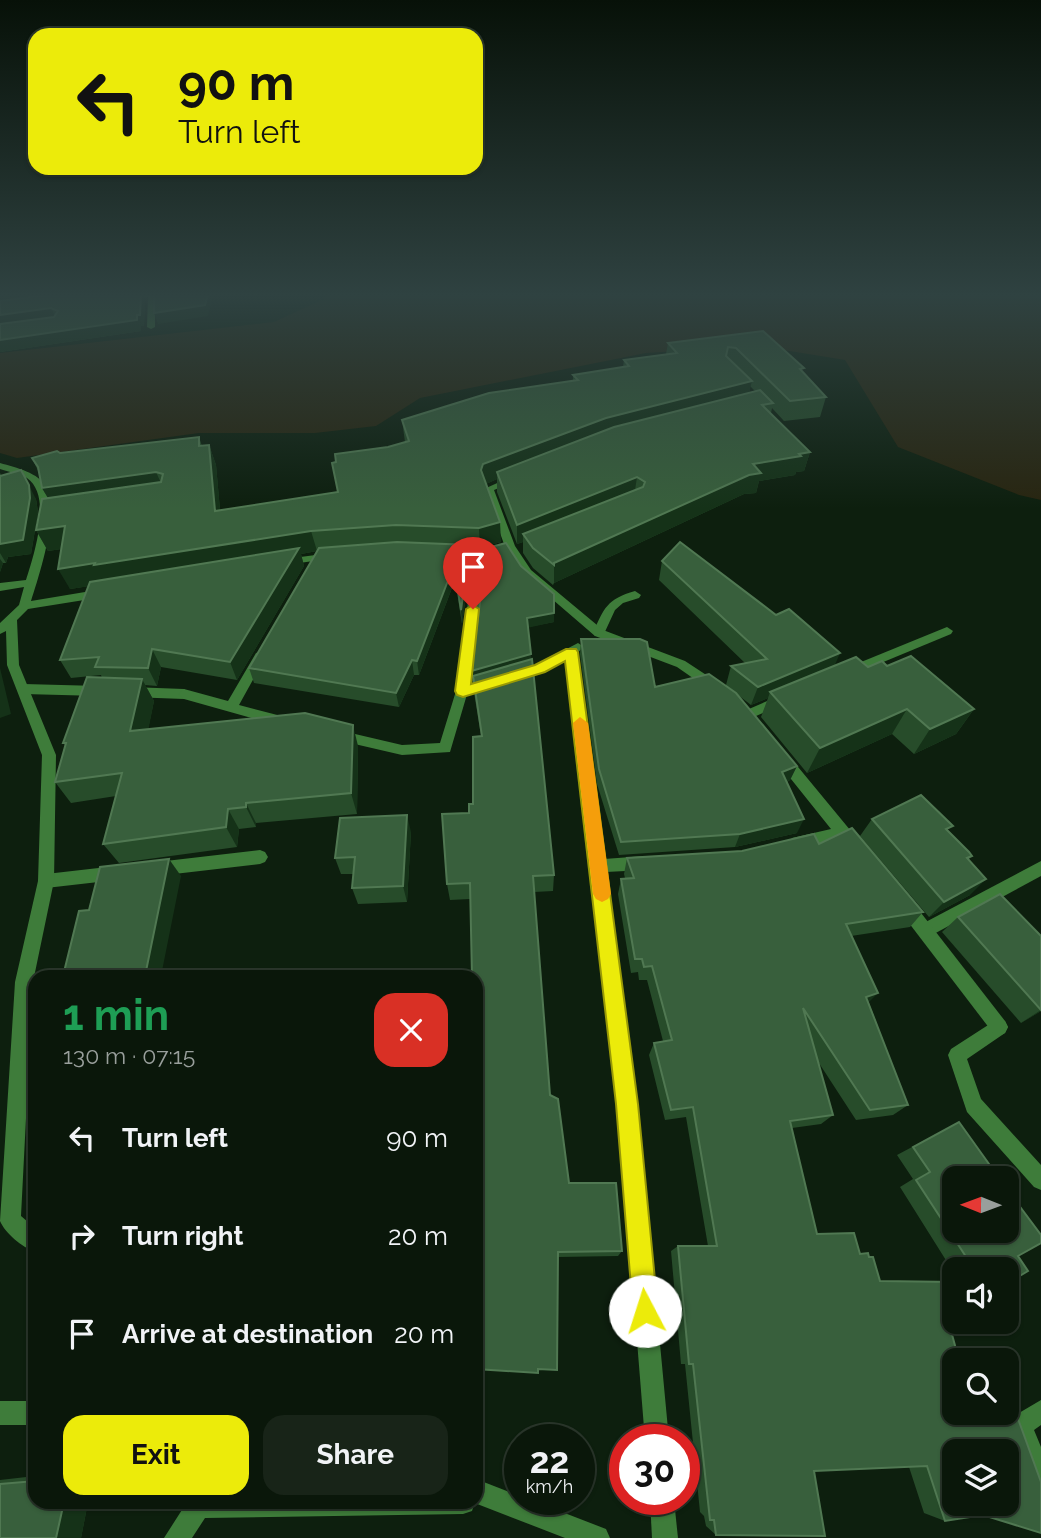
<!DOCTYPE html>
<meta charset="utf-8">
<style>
:root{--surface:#0a170a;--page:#182418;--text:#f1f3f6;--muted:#999f9c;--line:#2a362b;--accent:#eceb0a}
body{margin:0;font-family:Raleway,sans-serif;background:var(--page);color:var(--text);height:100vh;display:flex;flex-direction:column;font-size:26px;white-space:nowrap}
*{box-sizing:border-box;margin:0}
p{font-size:23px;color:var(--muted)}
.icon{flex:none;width:38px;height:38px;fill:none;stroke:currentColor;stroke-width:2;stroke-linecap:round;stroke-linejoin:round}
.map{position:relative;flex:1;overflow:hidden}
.sheet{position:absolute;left:28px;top:970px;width:455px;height:539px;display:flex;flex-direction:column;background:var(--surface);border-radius:21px;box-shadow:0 2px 5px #0004,0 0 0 2px var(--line)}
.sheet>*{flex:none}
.banner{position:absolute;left:28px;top:28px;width:455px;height:147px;border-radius:21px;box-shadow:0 2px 5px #0004,0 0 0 2px var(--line);background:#eceb0a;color:#111;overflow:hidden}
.needle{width:46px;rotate:271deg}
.tools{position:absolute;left:942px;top:1166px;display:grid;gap:14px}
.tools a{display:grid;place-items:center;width:77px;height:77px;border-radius:14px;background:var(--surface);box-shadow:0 2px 5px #0004,0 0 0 2px var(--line);font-size:35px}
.speed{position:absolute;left:504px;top:1424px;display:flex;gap:14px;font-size:35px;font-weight:700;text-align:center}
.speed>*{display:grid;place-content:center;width:91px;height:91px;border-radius:50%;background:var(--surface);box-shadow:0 2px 5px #0004,0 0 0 2px var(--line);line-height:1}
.speed small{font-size:18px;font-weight:400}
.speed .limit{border:10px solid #d22;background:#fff;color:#111}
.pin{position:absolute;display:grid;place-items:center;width:60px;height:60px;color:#fff;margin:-72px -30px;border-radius:50% 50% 50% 0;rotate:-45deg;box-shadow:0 0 7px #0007}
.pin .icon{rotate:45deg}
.me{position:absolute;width:77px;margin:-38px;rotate:355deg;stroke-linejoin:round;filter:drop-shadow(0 0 5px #0008)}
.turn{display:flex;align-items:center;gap:24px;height:147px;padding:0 35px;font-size:32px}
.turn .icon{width:91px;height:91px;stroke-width:2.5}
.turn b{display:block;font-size:49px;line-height:60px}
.round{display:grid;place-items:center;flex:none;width:74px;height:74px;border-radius:21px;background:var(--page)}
.head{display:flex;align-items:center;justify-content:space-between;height:119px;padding:0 35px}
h1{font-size:42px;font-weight:700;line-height:52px;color:#1e9e55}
.cta{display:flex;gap:14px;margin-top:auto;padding:14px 35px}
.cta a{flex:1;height:80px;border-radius:21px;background:var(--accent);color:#111;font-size:28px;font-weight:700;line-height:80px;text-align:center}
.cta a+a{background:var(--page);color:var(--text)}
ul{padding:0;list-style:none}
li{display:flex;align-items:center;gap:21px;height:98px;padding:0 35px}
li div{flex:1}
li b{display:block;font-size:26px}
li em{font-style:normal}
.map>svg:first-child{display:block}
</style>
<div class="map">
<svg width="1041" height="1538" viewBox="0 0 1041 1538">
<rect width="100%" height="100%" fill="#0d1f0e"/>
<polygon fill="#282510" points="325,294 1041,294 1041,500 1019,495 898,447 845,360 759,346 646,353 420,398 376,426 315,433 199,433 17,458 0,453 0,353 274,322 324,299"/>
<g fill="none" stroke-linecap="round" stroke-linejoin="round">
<g fill="#3e7c3a" fill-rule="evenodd">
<path d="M 635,591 L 641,595 L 639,598 L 623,603 L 615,610 L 603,636 L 595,636 L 593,633 C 604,608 607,599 635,591 Z"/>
<polygon points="947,627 953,631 951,634 852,675 844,675 842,672 844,669"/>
<polygon points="24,684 99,686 105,691 99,696 24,694 18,689"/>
<polygon points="130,687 184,689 190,694 184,699 130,697 124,692"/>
<polygon points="781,695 787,700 786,703 747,720 740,715 742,712"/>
<polygon points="260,850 265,852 268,857 265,862 260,864 157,876 152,874 149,869 152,864 157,862"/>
<polygon points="1041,861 1041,876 932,935 926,938 920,935 918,930 920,925"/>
<polygon points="116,866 121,868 124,873 121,878 116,880 46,888 40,886 38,881 40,876 46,874"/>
<polygon points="999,1018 1005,1021 1008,1027 1005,1033 967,1059 981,1099 1041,1165 1041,1190 1034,1187 967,1112 948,1055 951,1049"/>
<polygon points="1041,1400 1041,1425 1034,1430 1041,1447 1041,1489 1032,1486 1008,1425 1012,1417"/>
<polygon points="187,1502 475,1502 472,1511 463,1514 205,1518 192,1538 164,1538"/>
</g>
<g fill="#3e7c3a" fill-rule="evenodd">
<polygon points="155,294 155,327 151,329 147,327 148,297 127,299 123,297 127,295"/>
<path d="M 0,463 C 17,468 38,472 47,488 C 60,512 39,576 31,601 L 103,589 L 109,593 L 103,597 L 28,609 L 17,620 L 19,665 L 56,755 L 54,881 L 33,982 L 21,1216 L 35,1228 L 35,1252 C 22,1247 5,1233 0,1221 L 15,982 L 38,881 L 42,755 L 7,665 L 6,631 L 0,634 L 0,623 L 19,605 L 24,587 L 0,591 L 0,583 L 26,580 C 34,555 53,496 27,478 C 20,474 8,472 0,469 Z"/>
<polygon points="513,476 518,479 516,481 494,490 515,546 531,570 603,630 685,661 720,684 721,687 720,690 710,690 677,667 595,636 523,574 507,550 485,556 468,691 450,752 402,755 333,739 331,735 333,731 338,730 402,745 440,743 456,691 474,557 452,556 447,553 452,550 480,551 504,544 484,489"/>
<polygon points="331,553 335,554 335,558 285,565 280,562 285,559"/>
<polygon points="578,643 584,647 577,653 604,859 645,856 650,858 653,863 650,868 645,870 606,872 640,1130 669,1440 645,1440 620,1130 566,659 544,671 517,679 511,675 513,672 536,665"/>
<polygon points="260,652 266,656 239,705 289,718 291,722 289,726 284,727 184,699 178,694 184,689 228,701 256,653"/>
<path d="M 784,755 L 789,756 L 860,842 L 863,847 L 860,852 C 850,855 846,847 840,839 L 797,849 L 792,848 L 789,843 L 792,838 L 831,829 L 779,764 L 777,760 L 779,756 Z"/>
<polygon points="905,898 911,900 1005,1021 1008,1027 1005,1033 999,1036 993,1033 899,910 897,905 899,900"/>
<rect x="0" y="1401" width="35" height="24"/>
<polygon points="476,1479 520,1496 520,1500 531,1500 606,1529 610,1538 565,1538 472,1502 476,1502"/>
<polygon points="650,1500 674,1500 678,1538 652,1538"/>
</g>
</g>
<g fill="#274c2a" fill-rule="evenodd">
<polygon points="0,294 145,300 144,326 141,326 141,331 0,352"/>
<path d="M 763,331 L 826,397 L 820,417 L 784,421 L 772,408 L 771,413 L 810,452 L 804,471 L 796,472 L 795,475 L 759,481 L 756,493 L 744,494 L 554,583 L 553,585 L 533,568 L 523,553 L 523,542 L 517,544 L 497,492 L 497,479 L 486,484 L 501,542 L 480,548 L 470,548 L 471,560 L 462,624 L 455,580 L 419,675 L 414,675 L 399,707 L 254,683 L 249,668 L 317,551 L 301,554 L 304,566 L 237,680 L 161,667 L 157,686 L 145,685 L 154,701 L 148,729 L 358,746 L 357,814 L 256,823 L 256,827 L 239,829 L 237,847 L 119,863 L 103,844 L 116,796 L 71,803 L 55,782 L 65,745 L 63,743 L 102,678 L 101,675 L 71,678 L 60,660 L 89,586 L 70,589 L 61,549 L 48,551 L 36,530 L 48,498 L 42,488 L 39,473 L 32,458 L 60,453 L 199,437 L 202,446 L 209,445 L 216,465 L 220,510 L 338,492 L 388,447 L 405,442 L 402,420 L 573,381 L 573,375 L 623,367 L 624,360 L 666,354 L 668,343 ZM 750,386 L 755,391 L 749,393 Z"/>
<polygon points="0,473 2,476 36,499 38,512 31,554 8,557 6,563 3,563 0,572"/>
<polygon points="487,548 554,613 554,622 528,627 554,875 553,891 534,892 550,1095 569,1183 622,1251 618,1256 558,1257 476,976 470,899 450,900 447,884 469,813 473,804 481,736 472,680"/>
<polygon points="662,561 835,665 868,667 887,666 974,709 956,734 914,754 892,734 807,773 761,717 768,698 751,705 738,695 797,766 790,780 787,782 797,833 735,847 619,855 597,784 580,654 581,639 655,687 726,685 731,666 745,663 659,580"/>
<polygon points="872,819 949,832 972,856 968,860 970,895 929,917 860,836"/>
<polygon points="411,832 407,902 358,904 352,888 354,874 341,874 335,858"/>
<polygon points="819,844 923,912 910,927 851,936 869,1003 908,1105 893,1115 856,1120 817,1060 833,1115 821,1124 792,1128 817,1234 869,1257 880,1281 948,1320 974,1416 993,1413 1017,1416 983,1515 945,1521 924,1513 909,1467 814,1471 716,1535 706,1526 704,1516 700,1512 685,1364 681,1364 671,1251 678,1246 708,1246 686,1117 665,1120 649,1055 654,1043 663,1041 647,980 639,980 638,972 631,973 618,894 621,879 625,878 624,874 627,858 742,851"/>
<polygon points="958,917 1041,936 1041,1011 1021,1023 942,932"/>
<polygon points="959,1122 1018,1256 1006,1269 954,1269 954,1273 900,1187 913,1179 897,1155"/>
<polygon points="35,1476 35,1502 88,1502 81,1538 0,1538 0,1480"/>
</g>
<g fill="#153218">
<polygon points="0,294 67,294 0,303"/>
<polygon points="141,294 143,294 145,300 144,326 141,326 141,331 0,352 0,340 137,315"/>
<polygon points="208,294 213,294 208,316 158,324 154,313"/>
<polygon points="51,308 56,318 0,327 0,315"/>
<polygon points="752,381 747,401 497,472 497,479 484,485 481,470 483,464 606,418"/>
<polygon points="209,445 216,465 222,531 215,511"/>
<polygon points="810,452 804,471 796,472 795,475 759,481 756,493 744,494 554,583 554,563 753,464"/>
<polygon points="21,470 36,499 38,512 31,554 8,557 6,563 0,553 0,544"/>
<polygon points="156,472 165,492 54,508 42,488"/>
<polygon points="637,477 634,497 523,534 523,542 517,544 517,525"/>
<polygon points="500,522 501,542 480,548 479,528"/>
<polygon points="65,526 76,547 48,551 36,530"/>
<polygon points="311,531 317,551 301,554 304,566 237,680 230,662 104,584 70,589 58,569"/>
<polygon points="470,545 471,560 462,624 461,610"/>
<polygon points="0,559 3,563 0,572"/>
<polygon points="454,565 455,580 419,675 417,661"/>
<polygon points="554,613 554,622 527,628 527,618"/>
<polygon points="152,649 161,667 157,686 148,668"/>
<polygon points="840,653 832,672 770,692 768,698 751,705 758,687"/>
<polygon points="531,654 531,664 472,680 471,671"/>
<polygon points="412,660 414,675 399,707 396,693"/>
<polygon points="0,668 11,714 0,718"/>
<polygon points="142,679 154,701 144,752 130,731"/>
<polygon points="907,709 892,734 807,773 820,748"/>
<polygon points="974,709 956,734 914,754 930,729"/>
<polygon points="353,725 358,746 357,814 351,793"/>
<polygon points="797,766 790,780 776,787 782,772"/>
<polygon points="246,803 256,823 256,827 246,807"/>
<polygon points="228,809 239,829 237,847 226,827"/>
<polygon points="407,815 411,832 407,902 403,886"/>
<polygon points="804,819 797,833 735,847 740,834"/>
<polygon points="169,859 181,876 161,976 145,976"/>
<polygon points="986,879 970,895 929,917 944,902"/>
<polygon points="878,993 865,1006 866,997"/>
<polygon points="1041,1010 1041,1011 1021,1023"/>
<polygon points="64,1502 88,1502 81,1538 56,1538"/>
</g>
<g fill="#385f3c" stroke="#507852" stroke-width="2" fill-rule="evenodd">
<polygon points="53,294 141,294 140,315 137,315 137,320 0,340 0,324 54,317 58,311 51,308 0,315 0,301"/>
<polygon points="154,294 208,294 205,305 154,313"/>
<polygon points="763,331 804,368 800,369 826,397 790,401 736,348 728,347 726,356 752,381 606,418 483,464 481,470 500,522 479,528 396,525 311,531 94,565 95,563 58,569 65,526 36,530 42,499 161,482 163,474 156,472 42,488 38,467 32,458 57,451 60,453 199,437 199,446 209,445 215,511 338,492 332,463 336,462 335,454 388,447 409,441 402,420 489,393 578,380 573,375 629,366 624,360 677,353 668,343"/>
<polygon points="760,390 773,403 762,405 810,452 799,454 801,456 753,464 761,473 749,475 554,563 554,565 533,548 523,534 643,487 645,482 637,477 517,525 497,472 614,427"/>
<polygon points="21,470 29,485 30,498 23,540 0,544 0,476"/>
<polygon points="397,542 470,545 461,610 454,565 417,661 412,660 396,693 249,668 319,548"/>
<polygon points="680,542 776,615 789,609 840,653 758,687 731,666 767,659 662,561"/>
<polygon points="506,543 521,566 554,594 554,613 527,618 531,654 471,671 487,548"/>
<polygon points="299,548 230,662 152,649 148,668 95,667 99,657 60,660 90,582"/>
<polygon points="581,639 640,639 647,642 655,687 709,674 736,693 797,766 782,772 804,819 740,834 621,842 599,769"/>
<polygon points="911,656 974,709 930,729 907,709 820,748 770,692 856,657 868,667 882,661 887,666"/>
<polygon points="532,659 554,875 533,876 550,1095 558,1099 569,1183 616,1183 622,1251 558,1252 557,1370 538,1369 538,1373 476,1369 476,976 472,976 470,883 447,884 442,814 469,813 469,804 473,804 473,737 482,736 473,676"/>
<polygon points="87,677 142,679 130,731 305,713 353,725 351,793 246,803 246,807 228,809 226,827 103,844 122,773 55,782 66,743 63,743"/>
<polygon points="921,795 953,826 946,829 969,852 972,856 967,858 986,879 944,902 872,819"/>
<polygon points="407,815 403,886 352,888 355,857 335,858 340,818"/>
<path d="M 852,828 L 923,912 L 846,924 L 878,993 L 866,997 L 908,1105 L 870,1110 L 803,1008 L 833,1115 L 790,1121 L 817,1234 L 854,1233 L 860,1254 L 868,1253 L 869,1257 L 873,1257 L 880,1281 L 954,1282 L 954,1317 L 948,1320 L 959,1360 L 954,1360 L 954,1412 L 973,1412 L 976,1422 L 1017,1416 L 1041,1482 L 1041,1533 L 983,1515 L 945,1521 L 927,1466 L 814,1471 L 825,1536 L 716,1535 L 714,1520 L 710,1520 L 693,1364 L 689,1364 L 678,1246 L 717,1246 L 693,1107 L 671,1110 L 654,1043 L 672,1040 L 652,966 L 644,967 L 642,959 L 635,959 L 621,879 L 634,878 L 627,858 L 742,851 L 814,834 L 819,844 ZM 954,1451 L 1006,1451 L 1006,1503 L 954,1503 Z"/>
<polygon points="169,859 145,976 63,976 79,911 89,910 100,867"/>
<polygon points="1000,894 1041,936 1041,1010 958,917"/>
<polygon points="959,1122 999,1178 954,1178 954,1230 1006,1230 1006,1188 1041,1235 1041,1243 1018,1256 1028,1271 1006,1284 1006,1269 974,1269 916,1180 930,1172 913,1147"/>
<polygon points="35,1481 35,1502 64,1502 56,1538 0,1538 0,1484"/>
</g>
<linearGradient id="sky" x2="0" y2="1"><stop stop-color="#071108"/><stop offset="0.58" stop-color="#2f4241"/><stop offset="1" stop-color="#2f4241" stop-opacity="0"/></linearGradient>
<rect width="1041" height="509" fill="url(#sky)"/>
<polygon fill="#eceb0a" stroke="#999906" stroke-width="2" points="473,605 479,609 471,684 535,665 566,649 576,649 578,652 638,1104 658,1311 654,1320 645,1324 637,1320 633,1311 616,1104 565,661 545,672 463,697 457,695 455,691 466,609"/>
<polygon fill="#f59e0b" points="580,717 588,723 611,894 608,899 602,902 596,899 593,894 573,723"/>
</svg>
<div class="tools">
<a><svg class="needle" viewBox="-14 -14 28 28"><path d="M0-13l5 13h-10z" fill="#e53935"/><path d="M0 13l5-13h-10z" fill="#999f9c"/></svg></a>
<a><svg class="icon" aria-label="sound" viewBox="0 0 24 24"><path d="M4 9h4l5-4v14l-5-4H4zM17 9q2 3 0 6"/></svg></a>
<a><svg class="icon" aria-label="search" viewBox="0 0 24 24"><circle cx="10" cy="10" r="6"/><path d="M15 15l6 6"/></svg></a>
<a><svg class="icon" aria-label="layers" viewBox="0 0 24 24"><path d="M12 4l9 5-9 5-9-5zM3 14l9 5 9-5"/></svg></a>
</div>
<div class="speed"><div>22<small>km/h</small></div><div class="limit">30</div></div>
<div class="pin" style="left:473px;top:609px;background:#d93025"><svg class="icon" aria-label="arrive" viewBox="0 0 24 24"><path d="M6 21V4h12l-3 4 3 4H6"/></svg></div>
<svg class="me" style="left:645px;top:1311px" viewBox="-20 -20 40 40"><circle r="19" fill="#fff"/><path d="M0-13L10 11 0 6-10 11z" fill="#eceb0a"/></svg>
<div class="banner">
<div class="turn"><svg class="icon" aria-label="left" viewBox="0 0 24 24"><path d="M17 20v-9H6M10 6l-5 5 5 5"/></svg><div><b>90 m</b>Turn left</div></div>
</div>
<section class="sheet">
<div class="head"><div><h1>1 min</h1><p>130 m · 07:15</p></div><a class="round" style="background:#d93025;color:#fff"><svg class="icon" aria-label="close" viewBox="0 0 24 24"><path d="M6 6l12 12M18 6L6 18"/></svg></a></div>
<ul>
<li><svg class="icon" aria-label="left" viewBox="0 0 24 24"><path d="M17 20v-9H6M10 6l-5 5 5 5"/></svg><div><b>Turn left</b></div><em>90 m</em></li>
<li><svg class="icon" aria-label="right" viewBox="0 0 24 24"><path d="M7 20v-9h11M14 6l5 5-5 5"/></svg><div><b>Turn right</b></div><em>20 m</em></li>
<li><svg class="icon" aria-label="arrive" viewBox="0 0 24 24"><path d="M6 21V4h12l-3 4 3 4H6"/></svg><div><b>Arrive at destination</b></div><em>20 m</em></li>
</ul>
<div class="cta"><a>Exit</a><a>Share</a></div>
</section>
</div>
